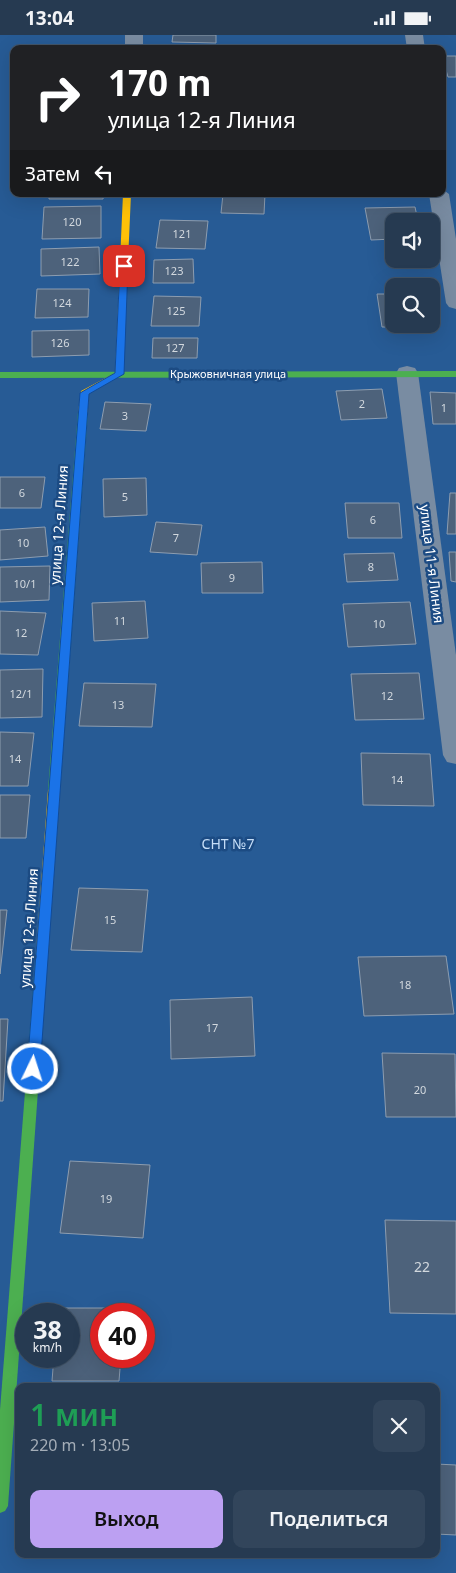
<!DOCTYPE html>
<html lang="ru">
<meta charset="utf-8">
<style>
:root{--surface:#263a51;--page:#32455b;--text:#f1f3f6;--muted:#a4adb7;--line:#425468;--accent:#bca0f2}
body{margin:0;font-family:"Noto Sans",sans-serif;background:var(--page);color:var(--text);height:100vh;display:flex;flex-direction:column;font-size:19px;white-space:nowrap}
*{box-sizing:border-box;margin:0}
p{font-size:16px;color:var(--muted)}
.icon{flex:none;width:28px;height:28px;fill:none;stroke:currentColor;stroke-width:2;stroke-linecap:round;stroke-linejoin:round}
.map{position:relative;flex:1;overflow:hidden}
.details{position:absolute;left:15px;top:1348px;width:425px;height:175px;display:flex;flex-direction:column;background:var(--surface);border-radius:10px;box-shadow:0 5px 20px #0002,0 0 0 1px var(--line)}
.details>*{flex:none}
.banner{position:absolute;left:10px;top:10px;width:436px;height:152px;border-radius:10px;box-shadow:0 5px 20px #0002,0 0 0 1px var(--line);background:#202124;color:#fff;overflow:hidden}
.fabs{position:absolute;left:385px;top:178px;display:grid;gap:10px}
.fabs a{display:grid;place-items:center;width:55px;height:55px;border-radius:10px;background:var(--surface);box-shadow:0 5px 20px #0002,0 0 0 1px var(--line);font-size:25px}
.speed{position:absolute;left:15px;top:1268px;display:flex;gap:10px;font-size:25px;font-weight:700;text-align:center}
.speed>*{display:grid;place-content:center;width:65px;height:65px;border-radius:50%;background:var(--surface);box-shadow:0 5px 20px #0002,0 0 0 1px var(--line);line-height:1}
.speed small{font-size:12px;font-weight:400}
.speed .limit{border:8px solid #d22;background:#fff;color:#111}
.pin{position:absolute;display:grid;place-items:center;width:42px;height:42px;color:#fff;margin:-21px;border-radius:10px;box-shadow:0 2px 8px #0006}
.me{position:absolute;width:55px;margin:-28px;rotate:4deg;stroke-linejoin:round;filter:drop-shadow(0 0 4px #0008)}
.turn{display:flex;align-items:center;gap:18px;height:105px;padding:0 15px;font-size:22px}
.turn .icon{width:65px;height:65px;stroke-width:2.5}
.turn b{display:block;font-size:35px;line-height:42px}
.then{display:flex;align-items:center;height:48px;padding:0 15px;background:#0003;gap:10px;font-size:19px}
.round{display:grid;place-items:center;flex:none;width:52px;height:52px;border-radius:10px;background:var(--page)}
.head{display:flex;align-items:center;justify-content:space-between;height:85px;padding:0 15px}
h1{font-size:30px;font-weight:600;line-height:38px;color:#1e9e55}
.cta{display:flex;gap:10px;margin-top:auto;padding:10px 15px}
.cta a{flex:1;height:58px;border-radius:10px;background:var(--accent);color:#111;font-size:20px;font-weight:600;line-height:58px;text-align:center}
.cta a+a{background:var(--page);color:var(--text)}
.status{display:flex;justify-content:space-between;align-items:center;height:35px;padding:0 25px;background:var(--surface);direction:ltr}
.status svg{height:14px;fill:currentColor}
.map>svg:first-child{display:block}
</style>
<div class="status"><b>13:04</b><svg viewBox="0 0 49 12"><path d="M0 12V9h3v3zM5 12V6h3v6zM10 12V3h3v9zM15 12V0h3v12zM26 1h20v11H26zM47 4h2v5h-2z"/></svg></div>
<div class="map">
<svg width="456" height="1538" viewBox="0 0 456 1538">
<rect width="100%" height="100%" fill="#334d6c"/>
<path fill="#275b95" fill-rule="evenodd" d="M 0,0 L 456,0 L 456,1538 L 0,1538 ZM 14,14 L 442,14 L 442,159 L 14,159 ZM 394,186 L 431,186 L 431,224 L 394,224 ZM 394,251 L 431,251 L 431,289 L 394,289 ZM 26,1279 L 69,1279 L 69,1321 L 26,1321 ZM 101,1279 L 144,1279 L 144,1321 L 101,1321 ZM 19,1351 L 436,1351 L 436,1519 L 19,1519 Z"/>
<g fill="#4d627b" stroke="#8d9db0">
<polygon points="173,0 216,0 216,8 172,7"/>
<polygon points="442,21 456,21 456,42 448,42"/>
<polygon points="49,159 104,159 103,164 49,164"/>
<polygon points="223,159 265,159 264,179 221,178"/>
<polygon points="101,171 101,203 42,204 44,172"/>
<polygon points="415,172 418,186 394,186 394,204 371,205 365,173"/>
<polygon points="160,185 208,186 205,214 156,213"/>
<polygon points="99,212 100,239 41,241 41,214"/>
<polygon points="193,224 194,248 153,248 154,225"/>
<polygon points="37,254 89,254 88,282 35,283"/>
<polygon points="377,259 394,259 394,289 431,289 431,260 437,292 382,292"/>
<polygon points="154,261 201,262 199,291 151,291"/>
<polygon points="89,295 89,320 32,322 32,296"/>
<polygon points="153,303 198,303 197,323 152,323"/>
<polygon points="382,354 387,383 341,385 336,356"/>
<polygon points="430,357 456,358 456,389 433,389"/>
<polygon points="105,367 151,369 146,396 100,394"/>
<polygon points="0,442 45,442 41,473 0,473"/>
<polygon points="146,443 147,480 104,482 103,444"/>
<polygon points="450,458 456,458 456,499 447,499"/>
<polygon points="345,468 399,468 402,503 348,503"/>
<polygon points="156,487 202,490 197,520 150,517"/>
<polygon points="45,492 48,521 0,525 0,495"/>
<polygon points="449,517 456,517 456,547 451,546"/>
<polygon points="394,518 398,545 347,547 344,519"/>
<polygon points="262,527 263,558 202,558 201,528"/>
<polygon points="50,531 49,565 0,567 0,532"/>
<polygon points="145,566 148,603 94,606 92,568"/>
<polygon points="410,567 416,609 348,612 343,569"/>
<polygon points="0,576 46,578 38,620 0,619"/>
<polygon points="43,634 42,682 0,683 0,635"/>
<polygon points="419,638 424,684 355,685 351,639"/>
<polygon points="84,648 156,649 152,692 79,691"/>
<polygon points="0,697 34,698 28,751 0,751"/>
<polygon points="361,718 430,719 434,771 363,770"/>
<polygon points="0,760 30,760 26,803 0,803"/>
<polygon points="79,853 148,855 142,917 71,915"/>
<polygon points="0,875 7,875 0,939"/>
<polygon points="446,921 454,979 364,981 358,922"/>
<polygon points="252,962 255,1021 171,1024 170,965"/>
<polygon points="0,984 8,984 3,1066 0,1066"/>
<polygon points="382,1018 455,1019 456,1082 386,1082"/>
<polygon points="70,1126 150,1130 143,1203 60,1198"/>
<polygon points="385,1185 456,1186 456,1279 390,1278"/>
<polygon points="57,1273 123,1273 122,1279 101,1279 101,1321 121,1321 119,1346 52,1346 54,1321 69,1321 69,1279 57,1279"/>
<polygon points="436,1429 456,1430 456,1500 436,1499"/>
</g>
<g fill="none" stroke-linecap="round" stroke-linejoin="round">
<g fill="#798ca2" fill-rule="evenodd">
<rect x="125" y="0" width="18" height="14"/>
<polygon points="405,0 423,0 425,14 407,14"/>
<polygon points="442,154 449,159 456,204 456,274 449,272 446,268 429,159 442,159"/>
<polygon points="407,331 415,333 418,338 456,620 456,729 447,727 443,720 396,338 399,333"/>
</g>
<g fill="#4caf50" fill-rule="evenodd">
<polygon points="456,336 456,342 0,343 0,337"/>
<polygon points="83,374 88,377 60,755 54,759 48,755 78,377"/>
<polygon points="42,912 46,914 48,917 8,1471 5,1476 0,1478 0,1375 36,917 38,914"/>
</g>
<g fill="#ffc107" fill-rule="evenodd">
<polygon points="123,159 131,159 123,339 88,359 88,377 83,380 78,377 81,356 115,338"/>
<polygon points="54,751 60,755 48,917 46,920 38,920 36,917 48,755"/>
</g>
</g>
<polygon fill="#1a73e8" stroke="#114b97" points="124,228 128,231 124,339 89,359 40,1034 33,1039 27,1034 80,358 115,338 120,231"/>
<g text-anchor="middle" stroke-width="5" stroke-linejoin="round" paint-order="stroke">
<g font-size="11" fill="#d2d8de">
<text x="72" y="191">120</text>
<text x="182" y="203">121</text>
<text x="70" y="231">122</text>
<text x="174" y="240">123</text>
<text x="62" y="272">124</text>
<text x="176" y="280">125</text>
<text x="60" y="312">126</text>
<text x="175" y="317">127</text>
<text x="362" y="373">2</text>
<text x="444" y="377">1</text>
<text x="125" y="385">3</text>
<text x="22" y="462">6</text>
<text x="125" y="466">5</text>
<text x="373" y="489">6</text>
<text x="176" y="507">7</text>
<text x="23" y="512">10</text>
<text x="371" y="536">8</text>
<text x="232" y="547">9</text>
<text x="25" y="553">10/1</text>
<text x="120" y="590">11</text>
<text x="379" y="593">10</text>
<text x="21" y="602">12</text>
<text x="21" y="663">12/1</text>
<text x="387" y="665">12</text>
<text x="118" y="674">13</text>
<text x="15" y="728">14</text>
<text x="397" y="749">14</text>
<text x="110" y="889">15</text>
<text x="405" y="954">18</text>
<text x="212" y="997">17</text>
<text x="420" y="1059">20</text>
<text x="106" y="1168">19</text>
</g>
<g font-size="11" fill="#fff" stroke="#1c4b83">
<text x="228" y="343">Крыжовничная улица</text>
</g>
<g font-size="14" fill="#fff" stroke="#1c4b83">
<text transform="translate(59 490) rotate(-86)" y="5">улица 12-я Линия</text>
<text transform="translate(432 529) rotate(83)" y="5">улица 11-я Линия</text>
<text transform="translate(29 893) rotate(-86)" y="5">улица 12-я Линия</text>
</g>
<g font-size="14" fill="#c6def8" stroke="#1c4b83">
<text x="228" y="814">СНТ №7</text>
</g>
<g font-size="14" fill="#d2d8de">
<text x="422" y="1237">22</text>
</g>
</g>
</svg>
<div class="fabs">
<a><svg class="icon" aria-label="sound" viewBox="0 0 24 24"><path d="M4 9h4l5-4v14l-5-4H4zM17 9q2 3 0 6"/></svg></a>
<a><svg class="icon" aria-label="search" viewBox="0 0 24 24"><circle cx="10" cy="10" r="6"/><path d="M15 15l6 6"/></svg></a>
</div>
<div class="speed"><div>38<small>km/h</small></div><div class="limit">40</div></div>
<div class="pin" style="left:124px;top:231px;background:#d93025"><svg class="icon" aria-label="arrive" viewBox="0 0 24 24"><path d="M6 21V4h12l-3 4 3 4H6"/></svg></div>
<svg class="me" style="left:33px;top:1034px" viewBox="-20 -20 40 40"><circle r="17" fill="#1a73e8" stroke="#fff" stroke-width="3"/><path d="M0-11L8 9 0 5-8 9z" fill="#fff"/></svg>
<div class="banner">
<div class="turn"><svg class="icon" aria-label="right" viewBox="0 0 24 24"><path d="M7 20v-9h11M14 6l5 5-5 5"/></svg><div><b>170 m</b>улица 12-я Линия</div></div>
<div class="then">Затем<svg class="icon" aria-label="left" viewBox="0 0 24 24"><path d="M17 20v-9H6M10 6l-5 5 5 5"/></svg></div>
</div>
<section class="details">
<div class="head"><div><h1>1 мин</h1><p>220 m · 13:05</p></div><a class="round"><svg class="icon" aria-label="close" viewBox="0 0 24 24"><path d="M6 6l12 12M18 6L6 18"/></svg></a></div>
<div class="cta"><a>Выход</a><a>Поделиться</a></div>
</section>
</div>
